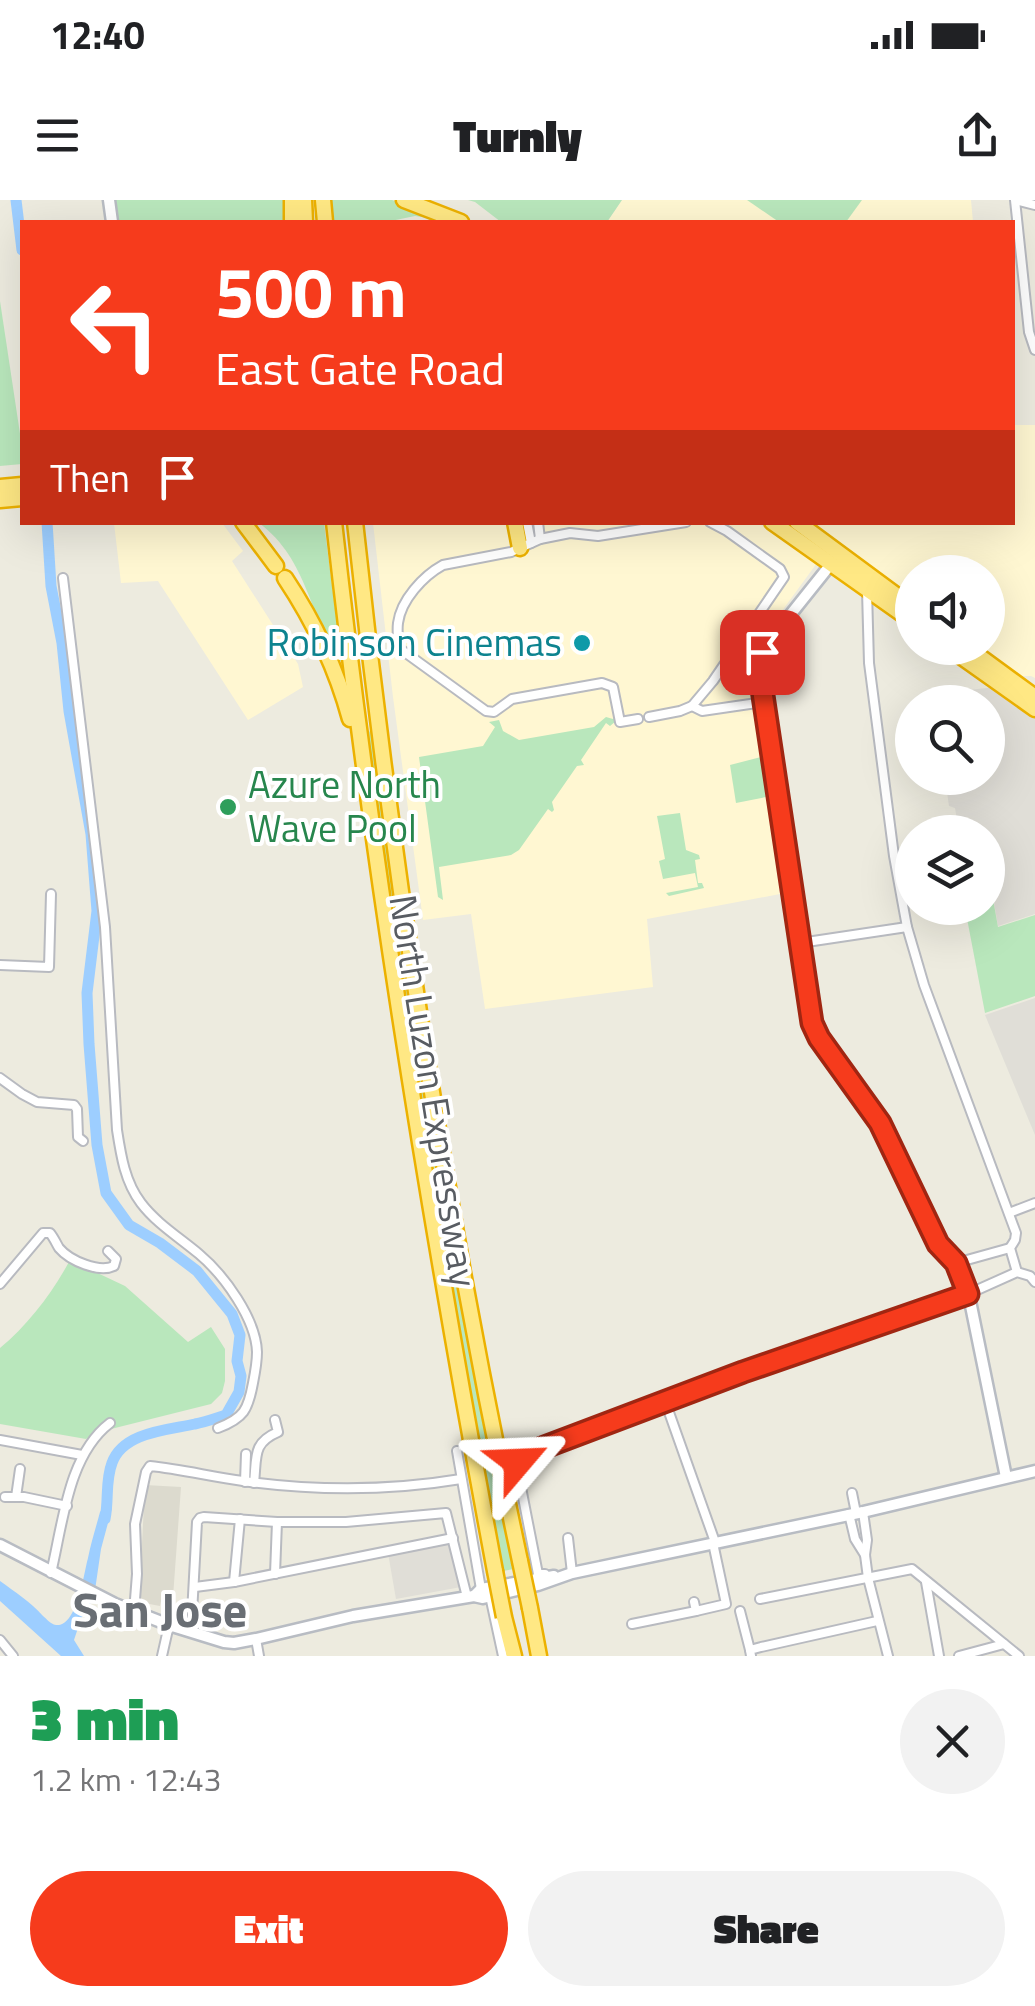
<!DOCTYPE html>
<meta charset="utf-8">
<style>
:root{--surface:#fff;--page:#f2f2f2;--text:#202124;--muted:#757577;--accent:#f63b1c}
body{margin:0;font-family:"Titillium Web",sans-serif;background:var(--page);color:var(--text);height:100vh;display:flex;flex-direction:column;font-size:38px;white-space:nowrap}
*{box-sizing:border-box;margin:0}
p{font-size:32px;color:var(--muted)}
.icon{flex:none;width:55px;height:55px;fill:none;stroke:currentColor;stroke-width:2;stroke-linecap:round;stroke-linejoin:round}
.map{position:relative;height:1456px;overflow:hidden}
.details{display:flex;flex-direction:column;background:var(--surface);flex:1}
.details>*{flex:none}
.guide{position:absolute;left:20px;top:20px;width:995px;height:305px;border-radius:0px;box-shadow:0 10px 40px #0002;background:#f63b1c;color:#fff;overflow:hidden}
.fabs{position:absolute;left:895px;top:355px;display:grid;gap:20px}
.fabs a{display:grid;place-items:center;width:110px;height:110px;border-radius:50%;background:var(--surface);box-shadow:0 10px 40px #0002;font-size:50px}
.pin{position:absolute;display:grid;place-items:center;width:85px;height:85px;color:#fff;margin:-42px;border-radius:20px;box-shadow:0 5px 15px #0006}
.me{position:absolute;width:110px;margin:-55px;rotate:64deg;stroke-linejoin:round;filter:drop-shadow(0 0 8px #0008)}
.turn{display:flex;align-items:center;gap:35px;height:210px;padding:0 30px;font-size:45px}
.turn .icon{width:130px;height:130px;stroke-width:2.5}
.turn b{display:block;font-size:70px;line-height:85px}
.then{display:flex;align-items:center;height:95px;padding:0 30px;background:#0003;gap:20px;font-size:38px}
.round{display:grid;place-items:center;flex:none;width:105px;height:105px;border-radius:52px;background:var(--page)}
.overview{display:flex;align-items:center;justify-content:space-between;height:170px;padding:0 30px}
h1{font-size:60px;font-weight:800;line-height:75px;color:#1e9e55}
.cta{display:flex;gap:20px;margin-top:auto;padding:20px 30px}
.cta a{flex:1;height:115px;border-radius:60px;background:var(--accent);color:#fff;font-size:40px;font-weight:800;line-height:115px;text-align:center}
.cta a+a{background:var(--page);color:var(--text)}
.status{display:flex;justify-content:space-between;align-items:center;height:70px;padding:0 50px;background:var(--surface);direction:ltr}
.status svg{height:28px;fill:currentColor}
header{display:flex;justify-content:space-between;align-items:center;height:130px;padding:0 30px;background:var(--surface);font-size:45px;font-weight:800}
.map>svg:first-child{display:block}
</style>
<div class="status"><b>12:40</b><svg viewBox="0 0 49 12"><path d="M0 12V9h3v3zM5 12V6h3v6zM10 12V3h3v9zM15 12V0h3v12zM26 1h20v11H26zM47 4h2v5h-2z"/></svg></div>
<header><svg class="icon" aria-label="menu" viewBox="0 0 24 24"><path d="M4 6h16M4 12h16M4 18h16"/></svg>Turnly<svg class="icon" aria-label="share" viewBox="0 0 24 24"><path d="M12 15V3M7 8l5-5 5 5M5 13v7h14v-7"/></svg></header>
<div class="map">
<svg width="1035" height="1456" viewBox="0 0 1035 1456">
<rect width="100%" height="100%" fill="#edebdf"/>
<g fill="#fff7d2">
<polygon points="622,0 971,0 973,22 607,22"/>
<polygon points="1013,225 1035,225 1035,478 1031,476 1019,476 981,448 988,448 988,372 912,372 912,396 809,323 1012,322"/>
<polygon points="114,323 222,323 243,351 232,361 298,464 303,487 248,520 158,381 121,383"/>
<polygon points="373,323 758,323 817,363 749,456 748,467 780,694 647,719 653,787 485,809 471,714 423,720 393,497"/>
</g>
<g fill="#e0ded7">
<polygon points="996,487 1035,514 1035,714 998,726 988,667 988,632 959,632 955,608 949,606 945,578 988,578 988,502 933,502 932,494"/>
<polygon points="1035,798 1035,935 985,815"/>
<polygon points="452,1340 461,1387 396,1399 388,1353"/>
</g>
<polygon fill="#dcdace" points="145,1285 181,1287 173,1397 162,1396 160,1406 139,1402"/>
<g fill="#b9e7bc">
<polygon points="114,0 287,0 286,22 116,22"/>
<polygon points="327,0 392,0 454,22 415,16 386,22 329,22"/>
<polygon points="468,0 622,0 607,22 501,22 475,2"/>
<polygon points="747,0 862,0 846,22 779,22"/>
<polygon points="0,101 22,247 22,264 0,266"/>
<path d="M 259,323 L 324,323 L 342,463 C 309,419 309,360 259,323 Z"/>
<polygon points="606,517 613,519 615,517 616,521 610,526 606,523 581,560 584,565 577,566 552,602 554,610 552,612 548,609 519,650 511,655 439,667 443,700 438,697 419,557 483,546 495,527 489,522 499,520 503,531 519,540 594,527"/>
<path d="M 369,531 L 372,534 C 382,628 397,721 412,814 C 441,1000 476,1184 514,1369 L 503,1371 C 448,1093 404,814 366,533 Z"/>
<polygon points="761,557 766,597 736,603 730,565"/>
<polygon points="680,613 686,650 699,655 700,659 695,660 698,683 702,683 704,688 669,696 666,693 698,687 695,673 663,679 659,661 665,659 657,616"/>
<polygon points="988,671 998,727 1035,715 1035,796 985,813 965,708 988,708"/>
<path d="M 70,1060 L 125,1086 L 188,1142 L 211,1127 L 225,1149 L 225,1181 L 222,1193 L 211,1204 L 111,1229 L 107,1224 L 86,1239 L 0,1224 L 0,1148 C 28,1125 53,1092 70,1060 Z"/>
</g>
<path fill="#9dceff" d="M 104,1307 L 112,1308 L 101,1349 L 94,1397 L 81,1419 L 74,1440 L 84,1456 L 61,1456 L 0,1401 L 0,1381 C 15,1392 31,1402 43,1416 C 47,1419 50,1424 56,1425 C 77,1428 84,1372 88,1358 C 91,1343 96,1327 100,1312 Z"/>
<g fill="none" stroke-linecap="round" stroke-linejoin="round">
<g stroke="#9dceff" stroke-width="11">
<polyline points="16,0 22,50"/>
<path d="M 47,322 L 51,386 L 62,443 L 69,511 L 91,634 L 97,711 L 87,793 L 89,844 L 97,945 L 106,993 L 129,1025 L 160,1043 L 197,1071 L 232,1114 L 240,1135 L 237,1161 L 241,1176 L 239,1192 L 226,1215 C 216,1218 206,1222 195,1224 C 168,1230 123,1232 112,1263 C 105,1281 109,1300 105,1319"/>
</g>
<defs>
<g id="street">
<polyline points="1035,5 1015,0 1029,132 1035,150"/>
<polyline points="527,322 531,343"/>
<polyline points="538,322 540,339"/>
<path d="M 63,378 L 105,727 L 117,930 C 121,956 125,982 141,1003 C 156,1023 180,1038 199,1054 C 224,1075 256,1119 257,1152 C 257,1162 255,1173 253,1183 C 248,1210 244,1218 218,1228"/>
<polyline points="867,391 869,463 894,656 907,727 924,785 1016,1033 1015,1040 1010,1048 1017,1072"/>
<polyline points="692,506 702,511 764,502"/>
<polyline points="649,517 680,511 692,506 713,481 784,377 780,369 727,331 710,322"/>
<path d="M 638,519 L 620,522 L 613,487 L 602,483 L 512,499 L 494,512 L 486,511 L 399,448 C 398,440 397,431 398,423 C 401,400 423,376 443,365 L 511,352 L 540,339 L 570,333 L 598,336 L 686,322"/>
<polyline points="800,743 907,727"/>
<polyline points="0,765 49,767 51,694"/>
<polyline points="0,878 22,894 37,902 74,905 77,909 78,937 83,941"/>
<polyline points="1009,1013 1035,1003"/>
<polyline points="956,1063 1010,1048"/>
<path d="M 0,1084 L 43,1033 L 50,1033 C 54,1038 56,1043 59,1048 C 70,1061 99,1073 114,1066 L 116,1059 L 108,1051"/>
<polyline points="665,1201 715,1342"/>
<polyline points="0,1240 82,1255"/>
<polyline points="457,1251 481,1389"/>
<polyline points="245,1282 246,1254"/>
<path d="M 254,1283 C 257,1257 252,1243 278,1232 L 275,1220"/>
<polyline points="852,1293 856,1313"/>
<polyline points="5,1297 24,1297 67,1306"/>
<polyline points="16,1297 20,1269"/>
<polyline points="863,1312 867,1340 865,1355 868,1378 888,1456"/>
<polyline points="849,1314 855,1339 865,1355"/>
<polyline points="568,1338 572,1373"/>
<path d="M 51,1373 C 63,1323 68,1255 110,1223"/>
<polyline points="275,1374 277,1322"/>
<polyline points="545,1374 538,1374 517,1267 521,1256 743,1172 968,1094 1017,1072 1030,1076 1035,1082"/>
<polyline points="234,1382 240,1319"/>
<polyline points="926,1382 939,1456"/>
<polyline points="195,1387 234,1382 453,1338"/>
<polyline points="490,1396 503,1456"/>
<polyline points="760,1399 912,1369 1019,1456"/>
<polyline points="694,1402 696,1411 726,1404 713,1343"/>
<polyline points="740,1411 750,1450"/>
<path d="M 134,1412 L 137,1374 L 135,1324 L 146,1272 L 150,1266 C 181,1269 212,1277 243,1281 C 316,1291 389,1291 461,1279"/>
<polyline points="632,1424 696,1411"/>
<polyline points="191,1432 197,1322 200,1318 204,1317 277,1322 346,1322 446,1313 467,1397"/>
<polyline points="256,1439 259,1456"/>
<polyline points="0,1440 13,1456"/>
<polyline points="162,1456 169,1425"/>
<polyline points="751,1456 750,1450 761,1447 877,1421"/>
<polyline points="959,1456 1004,1444"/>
</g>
<g id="secondary">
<polyline points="109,0 112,22"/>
<polyline points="831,364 767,444 760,460 812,823 819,838 880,923 939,1044 956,1063 969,1096 1006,1277"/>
<polyline points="0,1345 115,1404 169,1425 224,1442 234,1443 256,1439 353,1416 474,1396 483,1398 538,1385 572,1373 863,1312 1035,1271"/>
<polyline points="474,1396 481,1389 554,1376"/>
</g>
<g id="highway">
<polyline points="292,0 292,22"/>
<polyline points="304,0 305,22"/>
<polyline points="323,0 325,22"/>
<polyline points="404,0 461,22"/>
<polyline points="0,287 22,285"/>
<polyline points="0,300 22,298"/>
<polyline points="243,322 276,366"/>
<path d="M 334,322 C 373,674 430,1023 495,1371"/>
<path d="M 355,322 C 392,671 447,1018 520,1361"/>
<polyline points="515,322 520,348"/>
<polyline points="772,322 912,421"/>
<polyline points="797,322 912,407"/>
<path d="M 285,378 C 315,423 336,467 350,519"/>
<polyline points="949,448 1035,509"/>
<polyline points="968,448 1035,497"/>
<polyline points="530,1408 539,1456"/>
<polyline points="504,1417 514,1456"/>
</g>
</defs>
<use href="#street" stroke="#b8bac0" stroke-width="12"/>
<use href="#secondary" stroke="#b8bcc3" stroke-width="15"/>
<use href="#highway" stroke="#ecb100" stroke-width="19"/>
<use href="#street" stroke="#fff" stroke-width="8"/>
<use href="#secondary" stroke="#fff" stroke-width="10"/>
<use href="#highway" stroke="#ffe884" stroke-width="14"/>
<defs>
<g id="highway-bridge">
<polyline points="520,1361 530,1408"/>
<polyline points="495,1371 504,1417"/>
</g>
</defs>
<use href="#highway-bridge" stroke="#ecb100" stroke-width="19" stroke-linecap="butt"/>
<use href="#highway-bridge" stroke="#ffe884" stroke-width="14"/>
</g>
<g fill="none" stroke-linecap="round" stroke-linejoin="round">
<defs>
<polyline id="route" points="518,1262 521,1256 743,1172 968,1094 956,1063 938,1044 880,923 819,838 812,823 759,469 762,452"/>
</defs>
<use href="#route" stroke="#a02612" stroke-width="25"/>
<use href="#route" stroke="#f63b1c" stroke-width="18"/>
</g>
<circle fill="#0f9aa8" stroke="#fff" stroke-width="4" cx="582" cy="443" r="10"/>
<circle fill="#2e9e5b" stroke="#fff" stroke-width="4" cx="228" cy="607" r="10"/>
<g text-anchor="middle" stroke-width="8" stroke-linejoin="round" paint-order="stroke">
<g font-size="38" fill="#0d838f" stroke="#fff" text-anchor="end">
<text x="562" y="456">Robinson Cinemas</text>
</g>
<g font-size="38" fill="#27864d" stroke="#fff" text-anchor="start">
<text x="248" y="598">Azure North<tspan x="248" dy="44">Wave Pool</tspan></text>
</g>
<g font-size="38" fill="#585c62" stroke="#fff">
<text transform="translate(433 891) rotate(81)" y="13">North Luzon Expressway</text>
</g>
<g font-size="48" font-weight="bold" fill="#696e74" stroke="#fff">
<text x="160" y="1427">San Jose</text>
</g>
</g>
</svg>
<div class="fabs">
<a><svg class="icon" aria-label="sound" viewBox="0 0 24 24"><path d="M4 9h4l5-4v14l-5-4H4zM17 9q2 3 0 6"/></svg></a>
<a><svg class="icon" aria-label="search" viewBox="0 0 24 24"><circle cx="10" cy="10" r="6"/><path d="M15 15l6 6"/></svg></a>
<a><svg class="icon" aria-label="layers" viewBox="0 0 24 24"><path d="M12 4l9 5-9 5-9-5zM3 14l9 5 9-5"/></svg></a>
</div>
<div class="pin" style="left:762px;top:452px;background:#d93025"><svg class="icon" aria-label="arrive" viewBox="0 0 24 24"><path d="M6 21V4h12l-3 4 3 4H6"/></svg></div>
<svg class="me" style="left:518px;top:1262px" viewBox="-20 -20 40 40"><path d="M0-17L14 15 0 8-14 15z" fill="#f63b1c" stroke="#fff" stroke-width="4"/></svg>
<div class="guide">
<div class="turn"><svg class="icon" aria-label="left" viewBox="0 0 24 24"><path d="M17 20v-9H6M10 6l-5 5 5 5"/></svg><div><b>500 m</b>East Gate Road</div></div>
<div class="then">Then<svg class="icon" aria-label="arrive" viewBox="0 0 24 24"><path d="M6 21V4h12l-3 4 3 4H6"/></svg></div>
</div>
</div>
<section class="details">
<div class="overview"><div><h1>3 min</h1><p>1.2 km · 12:43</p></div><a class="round"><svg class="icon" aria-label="close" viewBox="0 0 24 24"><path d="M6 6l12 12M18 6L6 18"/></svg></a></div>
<div class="cta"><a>Exit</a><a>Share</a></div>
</section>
